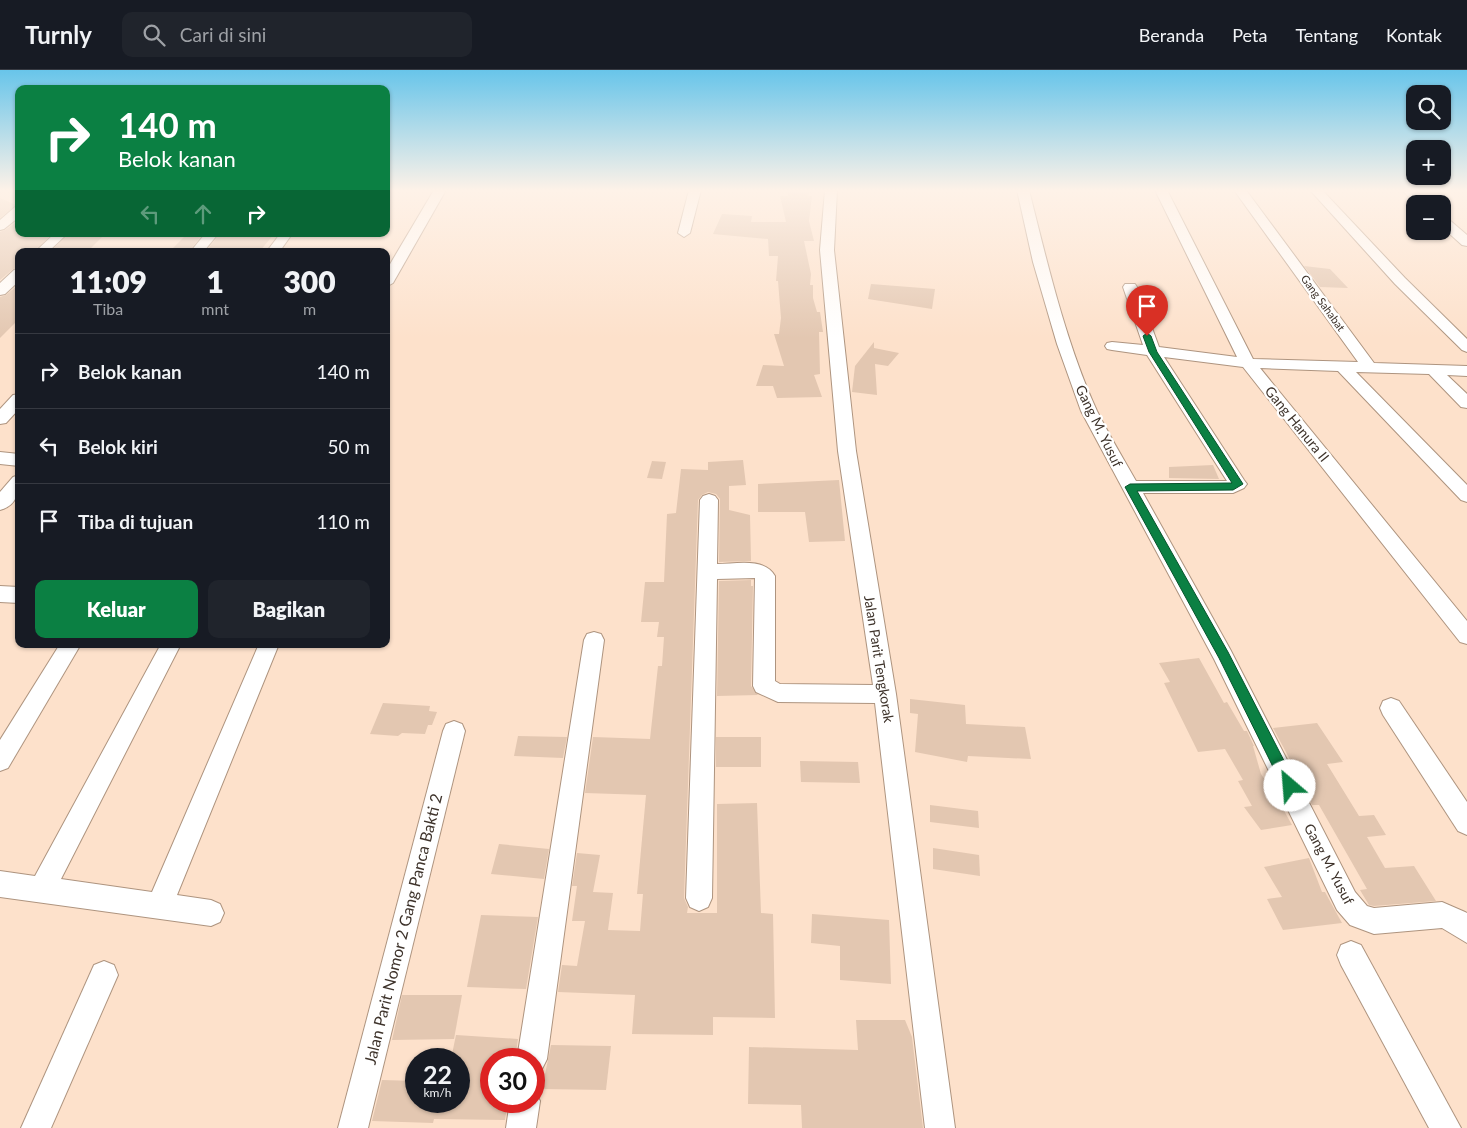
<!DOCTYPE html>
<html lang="id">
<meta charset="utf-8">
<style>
:root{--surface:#171b24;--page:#20242c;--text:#f1f3f6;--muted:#9ea1a6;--line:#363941;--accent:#0b8043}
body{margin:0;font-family:Lato,sans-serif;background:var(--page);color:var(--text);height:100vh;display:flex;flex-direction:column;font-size:19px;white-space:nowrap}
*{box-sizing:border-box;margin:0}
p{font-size:16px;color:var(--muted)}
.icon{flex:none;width:28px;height:28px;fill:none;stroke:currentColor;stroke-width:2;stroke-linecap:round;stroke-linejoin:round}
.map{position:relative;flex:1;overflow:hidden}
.panel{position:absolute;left:15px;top:178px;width:375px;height:400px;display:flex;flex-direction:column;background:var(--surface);border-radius:10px;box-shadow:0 1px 4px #0004}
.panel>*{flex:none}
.hud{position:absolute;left:15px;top:15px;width:375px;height:152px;border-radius:10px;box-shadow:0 1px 4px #0004;background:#0b8043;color:#fff;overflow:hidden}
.tools{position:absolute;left:1406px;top:15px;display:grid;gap:10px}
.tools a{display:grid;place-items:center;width:45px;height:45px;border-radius:10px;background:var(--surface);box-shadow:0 1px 4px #0004;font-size:25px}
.speed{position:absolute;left:405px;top:978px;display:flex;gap:10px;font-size:25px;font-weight:700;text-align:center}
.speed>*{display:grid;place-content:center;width:65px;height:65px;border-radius:50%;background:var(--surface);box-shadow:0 1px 4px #0004;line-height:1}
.speed small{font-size:12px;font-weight:400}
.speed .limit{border:8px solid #d22;background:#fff;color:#111}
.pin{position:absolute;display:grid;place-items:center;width:42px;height:42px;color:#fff;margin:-51px -21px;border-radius:50% 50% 50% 0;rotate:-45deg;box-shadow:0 0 5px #0007}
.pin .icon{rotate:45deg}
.me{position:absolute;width:55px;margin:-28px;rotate:333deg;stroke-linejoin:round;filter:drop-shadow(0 0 4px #0008)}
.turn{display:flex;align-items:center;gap:18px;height:105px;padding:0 20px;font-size:22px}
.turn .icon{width:65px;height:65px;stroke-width:2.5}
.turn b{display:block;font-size:35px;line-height:42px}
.lanes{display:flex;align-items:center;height:48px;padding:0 20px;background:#0003;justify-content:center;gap:25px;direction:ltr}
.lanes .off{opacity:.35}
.eta{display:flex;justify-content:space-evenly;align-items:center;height:85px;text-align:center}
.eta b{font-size:30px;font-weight:800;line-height:35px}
.button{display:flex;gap:10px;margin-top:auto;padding:10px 20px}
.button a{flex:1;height:58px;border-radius:10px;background:var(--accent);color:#fff;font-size:20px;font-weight:800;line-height:58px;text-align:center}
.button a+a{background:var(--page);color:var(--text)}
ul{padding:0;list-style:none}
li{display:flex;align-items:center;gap:15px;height:75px;padding:0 20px;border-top:1px solid var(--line)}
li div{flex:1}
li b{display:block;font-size:19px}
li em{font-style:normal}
header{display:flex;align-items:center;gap:30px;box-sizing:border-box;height:70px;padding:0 25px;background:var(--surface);border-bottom:1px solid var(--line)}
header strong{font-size:24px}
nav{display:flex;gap:28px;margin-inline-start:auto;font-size:18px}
.search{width:350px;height:45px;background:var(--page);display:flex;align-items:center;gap:12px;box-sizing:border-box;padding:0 18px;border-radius:10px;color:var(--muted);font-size:19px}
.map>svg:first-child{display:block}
</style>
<header>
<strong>Turnly</strong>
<div class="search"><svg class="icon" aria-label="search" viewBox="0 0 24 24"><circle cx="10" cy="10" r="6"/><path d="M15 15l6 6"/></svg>Cari di sini</div>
<nav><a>Beranda</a><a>Peta</a><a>Tentang</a><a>Kontak</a></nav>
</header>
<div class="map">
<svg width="1467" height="1058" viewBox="0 0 1467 1058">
<rect width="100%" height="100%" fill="#fde1cb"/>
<g fill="#e3c7b1">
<polygon points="788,120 810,120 808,126 812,126 809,151 814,171 804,171 811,204 810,215 813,215 813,228 817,242 820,242 823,262 819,262 820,304 814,305 822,327 777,328 773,316 756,316 763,295 784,296 774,264 779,264 781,248 778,211 776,211 778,186 769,186 768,169 713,164 722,144 752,146 751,152 786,152 780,126 788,126"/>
<polygon points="0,128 16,135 0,148"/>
<polygon points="19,150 19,164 52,164 34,181 19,181 19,197 13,199 0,210 0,162 5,160"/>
<polygon points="69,164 105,164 88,181 51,181"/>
<polygon points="187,164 203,164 189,181 170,181"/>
<polygon points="220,164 274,164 260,181 206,181"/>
<polygon points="1304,196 1330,199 1348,218 1320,217"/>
<polygon points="19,214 19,249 0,268 0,227 6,225"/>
<polygon points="871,214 935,219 932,239 868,229"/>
<polygon points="874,272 874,278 899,283 888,296 875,294 877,325 852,322 855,296"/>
<polygon points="743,390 746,415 729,416 729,440 750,445 751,491 719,492 720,429 716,424 708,422 702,425 698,430 684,828 688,837 687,843 717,843 717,734 757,733 761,843 773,844 775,948 713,947 713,965 632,964 635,925 558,922 562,895 577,896 585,851 572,851 577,816 572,816 577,783 600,785 593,822 613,823 608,860 640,861 643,824 637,824 646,725 585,723 593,667 650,669 658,596 662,596 664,567 657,567 659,552 641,552 645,512 664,512 667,444 676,443 681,399 708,400 708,392"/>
<polygon points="652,391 666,392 662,409 647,408"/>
<polygon points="1213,395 1219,409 1169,408 1169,397"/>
<polygon points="839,410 845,471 809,472 805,442 758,442 758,414"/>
<polygon points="751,510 751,516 753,516 751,616 758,625 717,626 719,511"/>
<polygon points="1199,588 1224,633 1227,632 1244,661 1247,661 1254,676 1253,676 1261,704 1267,713 1272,712 1285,737 1282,737 1292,755 1261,760 1244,737 1252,736 1238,711 1243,710 1225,679 1198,682 1164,613 1170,612 1159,593"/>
<polygon points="910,629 965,635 966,654 1025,657 1031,689 968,686 967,692 915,682 918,644 910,643"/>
<polygon points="383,633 430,636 429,641 437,642 432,655 428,655 425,664 402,663 398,666 370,664"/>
<polygon points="1317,653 1343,692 1327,694 1359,746 1374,745 1386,765 1367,767 1385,798 1414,796 1436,831 1374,836 1369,835 1360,820 1367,819 1319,735 1312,735 1299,710 1301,710 1273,658"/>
<polygon points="518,666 567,667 563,688 514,686"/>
<rect x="716" y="667" width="45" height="30"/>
<polygon points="800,691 858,692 860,713 801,712"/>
<polygon points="930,735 978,741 979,758 930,752"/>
<polygon points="499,774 549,779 544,809 491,804"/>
<polygon points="933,778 979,785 980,806 933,799"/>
<polygon points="1309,788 1322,822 1325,822 1342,853 1283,860 1267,829 1282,827 1264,797"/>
<polygon points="812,844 889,850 891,914 840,910 840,876 811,873"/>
<polygon points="481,845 538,847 526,919 467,917"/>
<polygon points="402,925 462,925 454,969 392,970"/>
<polygon points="856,950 905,950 912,967 923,1058 802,1058 801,1035 748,1034 749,977 858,980"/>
<polygon points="456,965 518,969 515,989 491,989 491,1031 508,1031 505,1050 434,1049 433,1053 372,1051 382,1010 416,1011 416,1031 459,1031 459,989 451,989"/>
<polygon points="551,975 611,976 606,1020 542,1019"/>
</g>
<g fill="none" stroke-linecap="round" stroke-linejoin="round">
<defs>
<g id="minor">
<polygon points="434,120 446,120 393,213 386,217 386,201"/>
<polygon points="689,120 701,120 690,163 684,167 678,163"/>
<path d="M 825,120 L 837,120 L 834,180 L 856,381 L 896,624 L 955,1058 L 925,1058 L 875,633 L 778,632 L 756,622 L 753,616 L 755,508 L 717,509 L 712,828 L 708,837 L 699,841 L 690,837 L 686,828 L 700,430 L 703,426 L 709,424 L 715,426 L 718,430 L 717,494 C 736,494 764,487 775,506 L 775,611 L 780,614 L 873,615 L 838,381 L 820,180 Z"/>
<path d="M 1017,120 L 1029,120 C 1047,192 1066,274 1097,341 C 1109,365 1123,388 1136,411 L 1227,411 L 1147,285 L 1112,280 L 1107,279 L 1105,276 L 1107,273 L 1112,272 L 1143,275 L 1123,217 L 1125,214 L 1135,214 L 1137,217 L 1159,277 L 1237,287 L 1155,120 L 1167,120 L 1253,289 L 1358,292 L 1234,120 L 1246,120 L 1374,293 L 1467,296 L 1467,306 L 1447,305 L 1467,324 L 1467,338 L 1461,337 L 1429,304 L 1356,302 L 1467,415 L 1467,432 L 1461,430 L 1338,301 L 1260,298 L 1467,551 L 1467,574 L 1460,572 L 1243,297 L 1164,287 L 1244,410 L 1247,414 L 1244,418 L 1233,423 L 1143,423 L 1230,579 L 1355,822 L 1367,836 L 1374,838 L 1442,832 L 1465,842 L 1467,843 L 1467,873 L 1442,858 L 1374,864 L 1350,855 L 1337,840 L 1214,589 L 1081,341 L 1057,274 L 1033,192 Z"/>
<polygon points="1310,120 1322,120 1405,208 1467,269 1467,282 1462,280 1395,214"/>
<polygon points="1402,120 1415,120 1430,134 1416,134"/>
<polygon points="19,136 19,147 4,159 0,160 0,150 15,137"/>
<polygon points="1442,146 1446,147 1467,165 1467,176 1462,175 1442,157"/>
<polygon points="54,164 67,164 49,181 36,181"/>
<polygon points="205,164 218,164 204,181 191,181"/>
<polygon points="280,164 292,164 280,181 267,181"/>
<polygon points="19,199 19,211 5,224 0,225 0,213 14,200"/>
<polygon points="19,324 19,339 6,353 0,354 0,339 13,325"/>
<polygon points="0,382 19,384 19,396 0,394"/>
<path d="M 19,405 C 19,421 18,435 0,440 L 0,422 L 13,407 Z"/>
<polygon points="0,516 19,517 19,533 0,532"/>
<polygon points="594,562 601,564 604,570 547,989 542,999 534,1003 534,989 517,989 584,570 587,564"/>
<polygon points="60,574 81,574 8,698 0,701 0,670"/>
<polygon points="161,574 181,574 61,809 152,822 259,574 279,574 177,825 211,830 220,834 224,843 220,852 211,856 0,827 0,801 35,806"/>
<polygon points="1391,628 1399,631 1467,732 1467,765 1458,761 1383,645 1380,638 1383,631"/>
<polygon points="454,651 462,654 465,661 368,1058 338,1058 443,661 446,654"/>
<polygon points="1351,871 1361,875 1461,1058 1429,1058 1341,895 1337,885 1341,875"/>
<polygon points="104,891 114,895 118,905 51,1058 21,1058 94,895"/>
<polygon points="534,1020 540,1031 536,1058 506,1058 510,1031 534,1031"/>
</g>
</defs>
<use href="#minor" stroke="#ae947f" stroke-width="2"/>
<use href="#minor" fill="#fff" fill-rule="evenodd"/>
</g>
<linearGradient id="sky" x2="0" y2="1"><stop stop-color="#68c5ea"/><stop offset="0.45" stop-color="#fef2e8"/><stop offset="1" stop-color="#fef2e8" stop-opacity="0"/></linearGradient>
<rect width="1467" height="268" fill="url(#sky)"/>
<polygon fill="#0b8043" stroke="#07532c" points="1147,263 1151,266 1157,282 1243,414 1233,420 1137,421 1228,582 1295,712 1297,716 1295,721 1290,722 1285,721 1219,588 1125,417 1130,414 1232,413 1149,282 1143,266"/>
<g text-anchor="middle" stroke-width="4.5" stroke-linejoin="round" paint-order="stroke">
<g font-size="11" fill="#3e332b" stroke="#fff">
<text transform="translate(1323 233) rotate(54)" y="4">Gang Sahabat</text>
</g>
<g font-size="14" fill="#3e332b" stroke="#fff">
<text transform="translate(1297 354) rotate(51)" y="5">Gang Hanura II</text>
<text transform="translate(1099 356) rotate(64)" y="5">Gang M. Yusuf</text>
<text transform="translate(879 589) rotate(81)" y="5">Jalan Parit Tengkorak</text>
<text transform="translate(1329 794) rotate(62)" y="5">Gang M. Yusuf</text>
</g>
<g font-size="16" fill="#3e332b" stroke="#fff">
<text transform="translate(403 859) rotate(-76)" y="6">Jalan Parit Nomor 2 Gang Panca Bakti 2</text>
</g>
</g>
</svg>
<div class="tools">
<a><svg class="icon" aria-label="search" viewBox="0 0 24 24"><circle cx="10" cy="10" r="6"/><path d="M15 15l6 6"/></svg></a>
<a>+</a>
<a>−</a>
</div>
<div class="speed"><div>22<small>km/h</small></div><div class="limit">30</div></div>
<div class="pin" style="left:1147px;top:266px;background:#d93025"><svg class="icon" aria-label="arrive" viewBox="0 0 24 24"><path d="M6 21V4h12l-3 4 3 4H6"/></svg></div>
<svg class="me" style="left:1290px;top:716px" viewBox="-20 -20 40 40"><circle r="19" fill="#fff"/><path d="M0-13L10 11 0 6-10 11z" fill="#0b8043"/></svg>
<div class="hud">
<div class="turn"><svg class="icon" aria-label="right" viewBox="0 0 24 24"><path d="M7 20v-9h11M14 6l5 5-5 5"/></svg><div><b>140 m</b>Belok kanan</div></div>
<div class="lanes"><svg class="icon off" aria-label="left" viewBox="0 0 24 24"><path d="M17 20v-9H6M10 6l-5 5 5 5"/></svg><svg class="icon off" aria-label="ahead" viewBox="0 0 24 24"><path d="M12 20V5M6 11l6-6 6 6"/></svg><svg class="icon" aria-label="right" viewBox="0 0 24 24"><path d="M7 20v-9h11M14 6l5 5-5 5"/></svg></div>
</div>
<section class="panel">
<div class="eta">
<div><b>11:09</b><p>Tiba</p></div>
<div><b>1</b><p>mnt</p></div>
<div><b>300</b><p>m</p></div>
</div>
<ul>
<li><svg class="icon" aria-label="right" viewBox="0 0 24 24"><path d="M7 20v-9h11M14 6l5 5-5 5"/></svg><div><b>Belok kanan</b></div><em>140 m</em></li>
<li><svg class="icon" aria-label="left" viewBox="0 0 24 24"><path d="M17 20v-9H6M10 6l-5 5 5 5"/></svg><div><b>Belok kiri</b></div><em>50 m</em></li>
<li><svg class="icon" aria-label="arrive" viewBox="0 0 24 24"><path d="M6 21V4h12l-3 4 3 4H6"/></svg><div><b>Tiba di tujuan</b></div><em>110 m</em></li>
</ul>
<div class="button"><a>Keluar</a><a>Bagikan</a></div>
</section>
</div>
